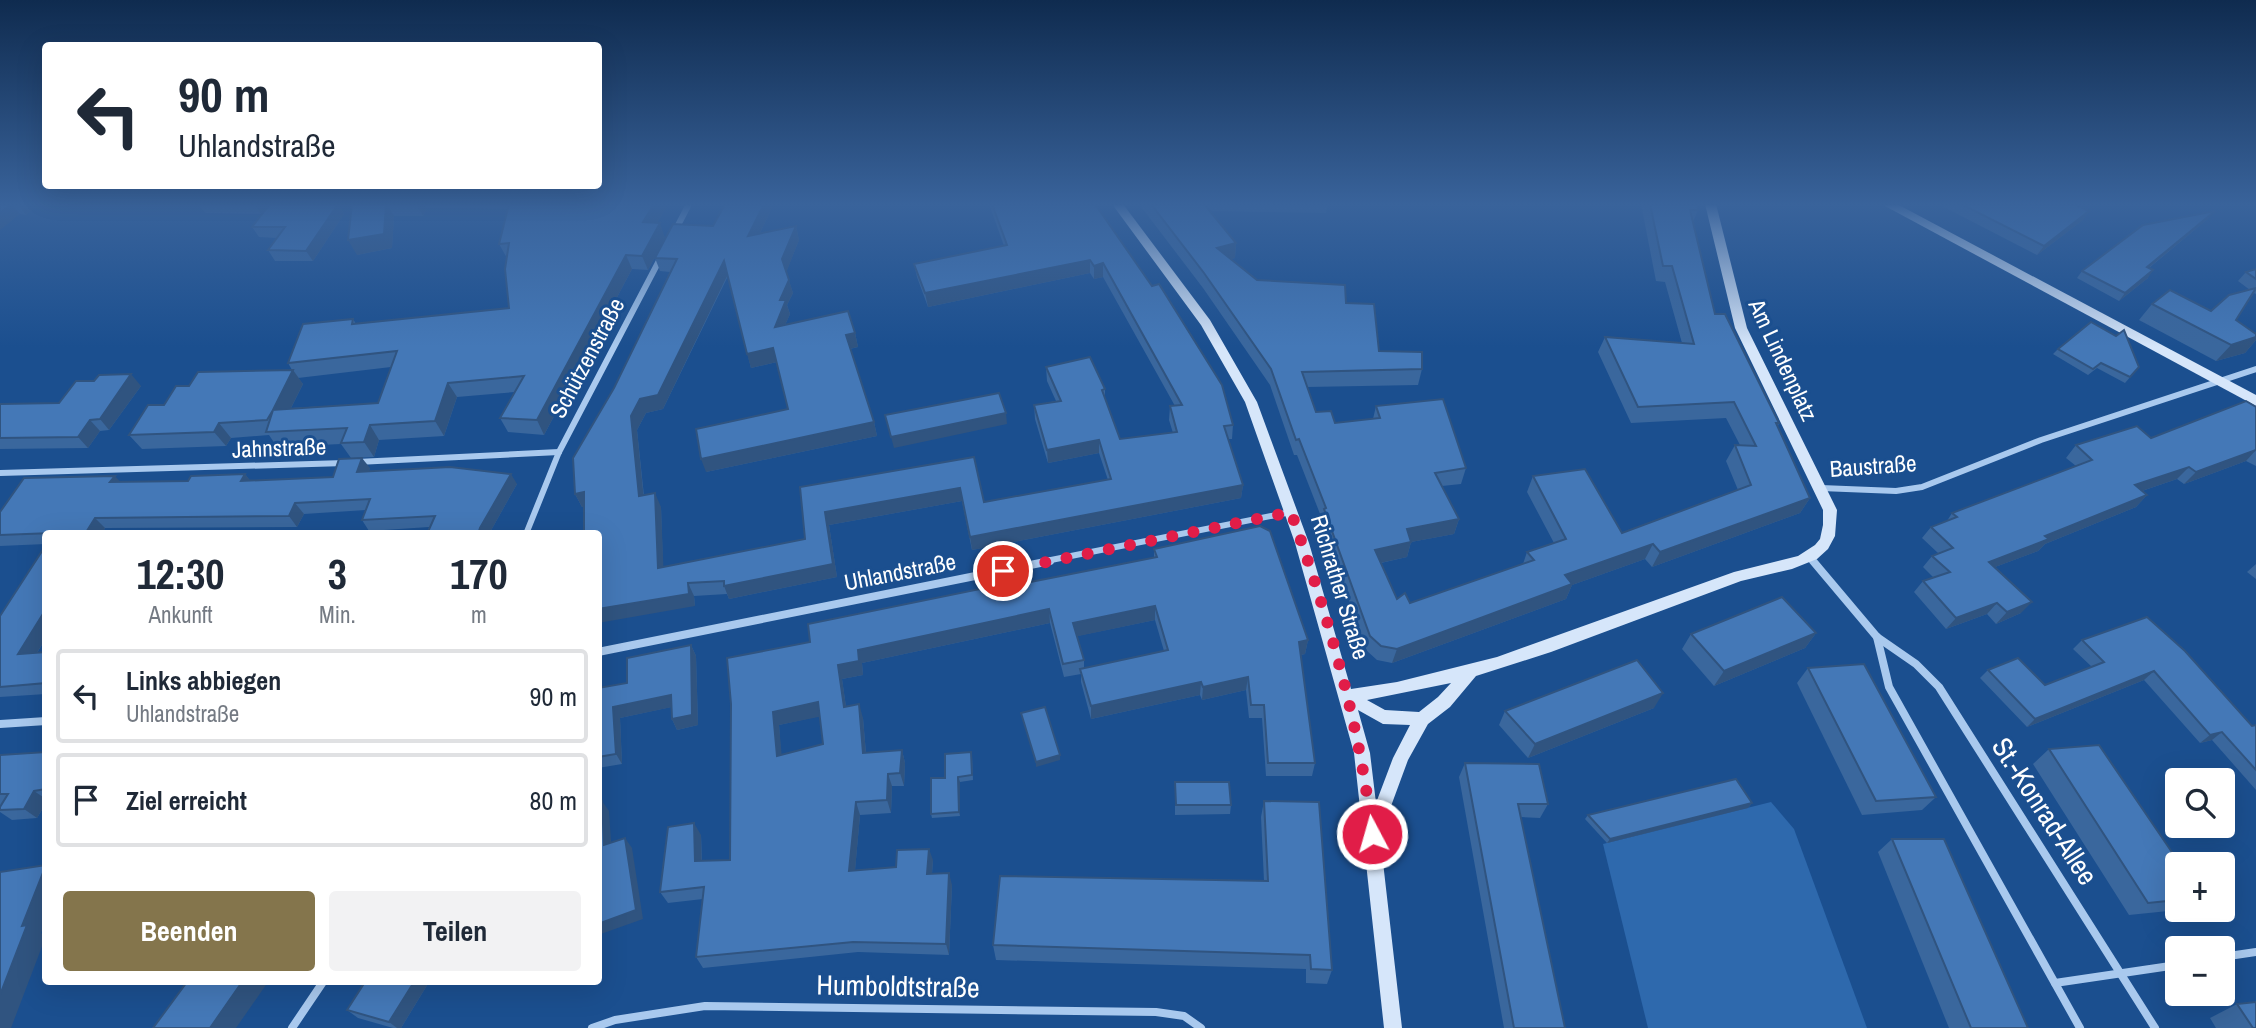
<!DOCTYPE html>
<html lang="de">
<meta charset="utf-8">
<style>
:root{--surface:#fff;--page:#f2f2f3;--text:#1f2937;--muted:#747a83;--line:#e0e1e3;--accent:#84754c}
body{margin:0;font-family:"Archivo Narrow",sans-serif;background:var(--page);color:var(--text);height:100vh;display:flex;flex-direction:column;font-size:26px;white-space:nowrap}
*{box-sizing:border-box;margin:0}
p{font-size:23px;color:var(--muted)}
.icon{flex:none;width:38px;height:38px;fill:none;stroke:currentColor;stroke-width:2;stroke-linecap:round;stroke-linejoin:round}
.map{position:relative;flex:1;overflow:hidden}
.sheet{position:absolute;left:42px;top:530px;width:560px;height:455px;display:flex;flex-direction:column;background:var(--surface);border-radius:7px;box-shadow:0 7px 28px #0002}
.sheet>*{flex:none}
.banner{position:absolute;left:42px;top:42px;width:560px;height:147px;border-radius:7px;box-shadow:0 7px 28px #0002;background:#fff;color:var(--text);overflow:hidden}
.fabs{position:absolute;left:2165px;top:768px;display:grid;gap:14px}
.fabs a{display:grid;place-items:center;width:70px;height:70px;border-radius:7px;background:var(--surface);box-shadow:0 7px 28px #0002;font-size:35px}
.pin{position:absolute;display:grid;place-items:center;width:60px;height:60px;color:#fff;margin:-30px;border:4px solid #fff;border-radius:50%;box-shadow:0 2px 7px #0007}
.me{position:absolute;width:77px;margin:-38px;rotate:354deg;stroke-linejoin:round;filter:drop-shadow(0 0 5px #0008)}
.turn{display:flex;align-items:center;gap:24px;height:147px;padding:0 21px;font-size:32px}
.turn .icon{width:91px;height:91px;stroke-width:2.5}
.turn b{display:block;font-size:49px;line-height:60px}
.eta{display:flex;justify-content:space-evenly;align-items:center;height:119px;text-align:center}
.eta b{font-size:42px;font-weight:700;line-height:49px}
.cta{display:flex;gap:14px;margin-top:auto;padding:14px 21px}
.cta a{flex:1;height:80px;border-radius:7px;background:var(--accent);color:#fff;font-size:28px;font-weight:700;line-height:80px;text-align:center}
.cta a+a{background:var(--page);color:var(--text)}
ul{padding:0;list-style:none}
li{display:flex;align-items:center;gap:21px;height:94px;margin:0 14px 10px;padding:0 7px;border:4px solid var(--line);border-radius:7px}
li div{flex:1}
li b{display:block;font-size:26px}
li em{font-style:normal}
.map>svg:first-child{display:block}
</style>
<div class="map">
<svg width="2256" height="1028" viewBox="0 0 2256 1028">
<rect width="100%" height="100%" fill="#1b4f8f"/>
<polygon fill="#2e69ad" points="1771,802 1794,829 1867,1028 1648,1028 1603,844"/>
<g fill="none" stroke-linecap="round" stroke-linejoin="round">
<g stroke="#a9c9ee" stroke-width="6">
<polyline points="675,231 689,204"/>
<polyline points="357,462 559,452"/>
<polyline points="0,473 345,463"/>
<polyline points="1821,488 1896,491 1922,487 2041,440 2256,369"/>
<polyline points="526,534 559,452 661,257"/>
<polyline points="1809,556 1814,562"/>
<polyline points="1041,562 1291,512"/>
</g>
<g stroke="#a9c9ee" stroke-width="8">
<polyline points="1813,561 1877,637 1916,664 1939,687 2155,1028"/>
<polyline points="1877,637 1889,687 2080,1028"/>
<polyline points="598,652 1050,561"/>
<polyline points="0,724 46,721"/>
<polyline points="2222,957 2256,952"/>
<polyline points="2055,983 2177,965"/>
<polyline points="292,1028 323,982"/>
<polyline points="592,1028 615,1020 705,1006 1156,1012 1184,1016 1201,1028"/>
</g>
<g fill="#d6e6fa" fill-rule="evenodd">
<path d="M 1112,204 L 1123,204 L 1210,320 L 1257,402 L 1309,543 L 1351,689 L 1397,682 L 1497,657 L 1734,572 L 1798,556 L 1815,545 L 1820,539 L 1823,525 L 1823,510 L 1735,328 L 1705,204 L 1716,204 L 1747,328 L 1837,510 L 1835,536 L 1828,549 L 1817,559 L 1792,569 L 1741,581 L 1551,652 L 1476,676 L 1450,707 L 1428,724 L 1408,760 L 1380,836 L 1402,1028 L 1384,1028 L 1354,753 L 1295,543 L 1245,402 L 1201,325 ZM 1451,683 L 1438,697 L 1419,712 L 1385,710 L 1367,700 ZM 1358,710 L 1383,724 L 1410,725 L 1393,758 L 1376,803 L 1370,753 Z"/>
<polygon points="1884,204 1897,204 2256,395 2256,406 1885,206"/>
</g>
</g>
<g fill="#3a679d" fill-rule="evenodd">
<polygon points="0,204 40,204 26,215 20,214"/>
<polygon points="148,204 195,204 193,206"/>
<polygon points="199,204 269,204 261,214 205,213"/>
<polygon points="270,204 338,204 344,214 313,261 275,261 268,250 277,238 259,237 252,227"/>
<path d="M 352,204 L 668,204 L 657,223 L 665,238 L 648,270 L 632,269 L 544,435 L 508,432 L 500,418 L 515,392 L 457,397 L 444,436 L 379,440 L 374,457 L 351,458 L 341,444 L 277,447 L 269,435 L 231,438 L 226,446 L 142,449 L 129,435 L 164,405 L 189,386 L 292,370 L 288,363 L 353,319 L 356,324 L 509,308 L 507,258 L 499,244 L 508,209 L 427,208 L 423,216 L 394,216 L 392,248 L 357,255 ZM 391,367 L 378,403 L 291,408 L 303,384 L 298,378 Z"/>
<polygon points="774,204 760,233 796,226 799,240 786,272 793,293 787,305 790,314 785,325 855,333 858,347 850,349 874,422 877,436 706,472 788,409 777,362 751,368 728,276 663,409 646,413 637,430 644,496 661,507 663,567 805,539 800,487 974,457 984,502 1108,480 1099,453 1048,463 1035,419 1034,405 1056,401 1047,381 1046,367 1105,389 1105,398 1120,439 1173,433 1169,420 1170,406 1175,406 1103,277 1094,279 1090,273 928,307 917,277 914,264 1004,246 989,204 1095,204 1233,425 1232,439 1228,439 1243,485 1241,498 972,550 962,501 829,525 837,577 729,599 727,594 694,596 695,606 584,507 582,507 575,494 614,388 670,272 660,271 655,258 713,226"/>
<polygon points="1139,204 1328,204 1326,213 1211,211 1236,243 1235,258 1231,259 1257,280 1346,303 1379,351 1422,369 1418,385 1307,387 1316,412 1335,423 1373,419 1376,406 1466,468 1461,484 1442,486 1459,519 1454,534 1411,542 1407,557 1381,563 1397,599 1410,603 1523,564 1527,552 1554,543 1527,492 1533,476 1622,533 1738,490 1726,461 1735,445 1740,445 1726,418 1631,423 1598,352 1605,337 1682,343 1665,282 1656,281 1641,204 1697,204 1698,210 1693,222 1715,314 1779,423 1778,426 1810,498 1800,513 1652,567 1645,559 1572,585 1566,599 1392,663 1377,660 1367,651 1321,524 1322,519 1297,455 1294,455 1270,385 1203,288"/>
<polygon points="1938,204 2074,204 2089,211 2083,220 2037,255"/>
<polygon points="2209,218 2149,268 2148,278 2119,301 2077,278 2082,271"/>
<polygon points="2256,269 2256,294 2254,293 2236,320 2256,334 2256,340 2245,353 2216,361 2139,320 2152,304 2211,311 2250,290 2238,281 2246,272"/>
<polygon points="2058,349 2139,367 2125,383 2097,368 2088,375 2053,354"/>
<polygon points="141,386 109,430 100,431 88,448 0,449 0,404 59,403"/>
<polygon points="2256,407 2256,466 2246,461 2184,484 2177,479 2142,491 2147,495 2136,507 2045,544 2038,551 1995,567 2021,613 1996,624 1987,614 1946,629 1914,592 1923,581 1933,577 1923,567 1932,556 1938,553 1922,538 1931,527 1947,521 1952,513 2076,466 2066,458 2076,445 2151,438"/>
<polygon points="370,468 368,472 517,484 489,534 427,534 429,527 369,531 362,520 366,510 304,514 297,527 105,528 102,534 46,534 46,544 0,546 0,512 120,482 188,481 245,474 250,481 333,477"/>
<polygon points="46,545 46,638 37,653 46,652 46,694 0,697 0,616"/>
<path d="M 1154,549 L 1308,640 L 1305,654 L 1301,655 L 1315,763 L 1312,776 L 1266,776 L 1262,718 L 1249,718 L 1246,690 L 1202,700 L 1200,695 L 1091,719 L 1081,682 L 1081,674 L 1064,677 L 1050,623 L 862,663 L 863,675 L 842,679 L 846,707 L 863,718 L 866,753 L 902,750 L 905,763 L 904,786 L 892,786 L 891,813 L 860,815 L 855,870 L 896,867 L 933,860 L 932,874 L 952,885 L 949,955 L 858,952 L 703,968 L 696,957 L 703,899 L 668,903 L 660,892 L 701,835 L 702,861 L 730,860 L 731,704 L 810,642 L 1025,583 L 1154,558 ZM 1155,620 L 1164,651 L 1084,668 L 1084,660 L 1077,636 ZM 820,716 L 823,744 L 781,755 L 779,725 Z"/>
<polygon points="2256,564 2256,579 2247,572"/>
<polygon points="2147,617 2252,726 2256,725 2256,790 2212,740 2200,743 2144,680 2027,727 1980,678 1988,670 2045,685 2092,667 2073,649 2082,640"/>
<polygon points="1816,633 1805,648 1714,686 1682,649 1691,634"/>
<polygon points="691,645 696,656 698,725 677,730 672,719 671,707 620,718 622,764 598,768 598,688 627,683"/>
<polygon points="1808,668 1936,797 1922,810 1862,815 1797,683"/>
<polygon points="1654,708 1528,758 1499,725 1505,711"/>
<polygon points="2049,749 2177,864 2177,910 2178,910 2129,915 2033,764"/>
<polygon points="46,752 46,803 37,818 12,820 0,812 0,807 1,805 0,805 0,755"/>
<polygon points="972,756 973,780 960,782 960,816 932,818 931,814 945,778"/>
<polygon points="1465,763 1548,804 1540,818 1521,817 1565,1028 1504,1028 1459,777"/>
<polygon points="1175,782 1231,805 1230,814 1175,815"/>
<polygon points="1264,801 1332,970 1327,984 1306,983 1306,969 996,960 993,945 1264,881 1261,817"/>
<polygon points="1752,803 1748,808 1607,843 1585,819 1588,815"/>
<polygon points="1892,839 2028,1028 1949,1028 1878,852"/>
<polygon points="429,982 401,1028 393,1028 358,1018 347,1010"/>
<polygon points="2237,1004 2256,1028 2216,1028 2210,1018"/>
</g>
<g fill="#305480">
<polygon points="11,204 20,214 0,230 0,213"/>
<polygon points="18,204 40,204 26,215"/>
<polygon points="256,204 269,204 261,214 255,205"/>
<polygon points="338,204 344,214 313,261 306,251"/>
<polygon points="386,204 387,204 394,216 392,248 357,255 348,240"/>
<polygon points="416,204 425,204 427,208 423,216"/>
<polygon points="654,204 668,204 649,237 643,222"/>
<polygon points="764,204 774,204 752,249 748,236"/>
<polygon points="2089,211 2083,220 2037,255 2044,246"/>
<polygon points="2215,211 2209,218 2141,274 2147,267"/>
<polygon points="660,223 665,238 648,270 642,256"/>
<polygon points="796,226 799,240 786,273 782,259"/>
<polygon points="1236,243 1235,258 1215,264 1217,248"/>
<polygon points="626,255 632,269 544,435 537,420"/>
<polygon points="1090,260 1090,273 928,307 925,293"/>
<polygon points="724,261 728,274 663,409 646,413 637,430 645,510 639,496 631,416 640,399"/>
<polygon points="1103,263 1103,277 1094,279 1094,266"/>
<polygon points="2153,270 2148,278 2119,301 2125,293"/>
<polygon points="789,280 793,293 787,305 790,314 778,341 775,327 780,300"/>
<polygon points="855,333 858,347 849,349 846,335"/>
<polygon points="2256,337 2256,340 2245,353 2216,361 2231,345"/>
<polygon points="773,348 777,362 751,368 747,354"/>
<polygon points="293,370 303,384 283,424 273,410"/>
<polygon points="131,374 141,386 109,430 100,419"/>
<polygon points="448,383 457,397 444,436 435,421"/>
<polygon points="1006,413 1007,424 894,448 891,437"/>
<polygon points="90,420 100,431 88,448 78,437"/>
<polygon points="874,422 877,436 706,472 701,459"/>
<polygon points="219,423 231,438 226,446 214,432"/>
<polygon points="370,425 379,440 374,457 364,442"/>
<polygon points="1099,440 1099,453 1048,463 1047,450"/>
<polygon points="2256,450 2246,461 2184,484 2196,472"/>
<polygon points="362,458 370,468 365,483 357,472"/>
<polygon points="2189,467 2177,479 2124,497 2135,485"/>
<polygon points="245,474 254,485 241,481"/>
<polygon points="511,474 517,484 489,534 478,534 480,528"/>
<polygon points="115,476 124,486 110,482"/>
<polygon points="1243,485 1241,498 972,550 970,537"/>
<polygon points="960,488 962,501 829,525 837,577 729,599 724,586 833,564 825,512"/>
<polygon points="584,492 591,505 582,507 575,494"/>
<polygon points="655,493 661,507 664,581 658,568"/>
<polygon points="2147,495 2136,507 2045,544 2038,551 1979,573 1989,562 2045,536"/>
<polygon points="1810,498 1800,513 1652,567 1660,552"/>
<polygon points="295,503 304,514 297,527 289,516"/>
<polygon points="95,518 105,528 102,534 85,534"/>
<polygon points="1459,519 1454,534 1411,542 1407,557 1371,565 1375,550 1407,529"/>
<polygon points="1653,544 1645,559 1572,585 1566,599 1392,663 1397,649 1565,575"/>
<polygon points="688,583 694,596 695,606 598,623 598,609"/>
<polygon points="2032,602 2021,613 1996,624 2007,612"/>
<polygon points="1997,603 1987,614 1946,629 1956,618"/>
<polygon points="1155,606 1155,620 1074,637 1073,623"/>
<polygon points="46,609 46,638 30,664 18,654"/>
<polygon points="1049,609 1050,623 862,663 863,675 842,679 848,720 844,707 838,665 858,650"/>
<polygon points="1816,633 1805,648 1714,686 1724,671"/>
<polygon points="1308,640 1305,654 1297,656 1299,642"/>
<polygon points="691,645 696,656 698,725 677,730 672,719"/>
<polygon points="2154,671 2144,680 2027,727 2035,719"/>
<polygon points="1248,677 1246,690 1202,700 1203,687"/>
<polygon points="1201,682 1200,695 1091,719 1091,706"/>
<polygon points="1663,693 1654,708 1528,758 1535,744"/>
<polygon points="671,695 677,706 620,718 622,764 616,754 613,707"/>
<polygon points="818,702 823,716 779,725 783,769 777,756 773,712"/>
<polygon points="859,704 863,718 867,766 863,753"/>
<polygon points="2222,732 2212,740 2200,743 2210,735"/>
<polygon points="902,750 905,763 904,786 900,773"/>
<polygon points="1060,755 1060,760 1036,767 1036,762"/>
<polygon points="888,774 892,786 891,813 887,800"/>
<polygon points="958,777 960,782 960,816 959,812"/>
<polygon points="34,791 46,799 46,803 37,818 24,809"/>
<polygon points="602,801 609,811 612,855 604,845"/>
<polygon points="856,802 860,815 854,882 849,871"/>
<polygon points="1752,803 1748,808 1607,843 1610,839"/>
<polygon points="694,823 701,835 702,873 695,861"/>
<polygon points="625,838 632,848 643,919 598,935 598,924"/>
<polygon points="929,849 933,860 931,885 927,874"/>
<polygon points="46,865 46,923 41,933 46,936 11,1028 0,1028 0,995 22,926"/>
<polygon points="949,873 952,885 949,955 946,944"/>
<polygon points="242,982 268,982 236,1028 210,1028"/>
<polygon points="414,982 429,982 401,1028 397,1028 389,1022"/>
</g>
<g fill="#4478b7" stroke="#305480" stroke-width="2" fill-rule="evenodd">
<polygon points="0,204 11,204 0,213"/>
<polygon points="199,204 256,204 255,205"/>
<polygon points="270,204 338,204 306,251 268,250 285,227 252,227"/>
<polygon points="352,204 386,204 384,234 348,240"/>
<polygon points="509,204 654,204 643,222 660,223 642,256 626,255 537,420 500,418 524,376 448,383 435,421 370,425 364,442 341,443 347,428 266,432 273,410 267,420 219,423 214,432 129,435 148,405 164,405 176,386 189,386 198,372 293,370 273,410 378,403 397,351 288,363 303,324 353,319 352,324 509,308 505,269 509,243 499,244"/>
<polygon points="725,204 764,204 748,236 796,226 782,259 789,280 780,300 786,300 775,327 848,311 855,333 846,335 874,422 701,459 696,429 788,409 773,348 747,354 724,261 658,395 640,399 631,416 639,496 655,493 658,568 805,539 800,487 974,457 984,502 1111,479 1099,440 1047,450 1034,405 1061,401 1046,367 1090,357 1105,389 1102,390 1120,439 1177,432 1170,406 1182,405 1103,263 1094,266 1090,260 925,293 914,264 1007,245 992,204 1095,204 1152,286 1159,284 1222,385 1233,425 1224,426 1243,485 970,537 960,488 825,512 833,564 724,586 724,581 688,583 689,594 598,609 598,534 584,534 584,492 575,494 573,458 614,388 677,259 655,258 673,224 713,226"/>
<polygon points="1151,204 1204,204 1236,243 1217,248 1257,280 1345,285 1346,303 1374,304 1379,351 1422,352 1422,369 1302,372 1316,412 1331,411 1335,423 1380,418 1376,406 1443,399 1466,468 1435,473 1459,519 1407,529 1411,542 1375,550 1397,599 1405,593 1410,603 1534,560 1527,552 1566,539 1533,476 1585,469 1622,533 1751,485 1735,445 1756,446 1734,402 1638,407 1605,337 1694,344 1672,266 1663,266 1650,204 1697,204 1698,210 1690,210 1715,314 1725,314 1779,423 1776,423 1810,498 1660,552 1653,544 1565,575 1572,584 1397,649 1381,646 1370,636 1324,509 1326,508 1299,439 1296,440 1271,369 1204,273"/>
<polygon points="1961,204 2074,204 2089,211 2044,246"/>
<polygon points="2215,211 2147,267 2153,270 2125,293 2082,271 2143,225"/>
<polygon points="2256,269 2256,279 2246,272"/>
<polygon points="2256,288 2236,320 2256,334 2256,337 2231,345 2152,304 2170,290 2211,311 2229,295"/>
<polygon points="2091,322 2116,336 2124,330 2139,367 2130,377 2101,363 2093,369 2058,349"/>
<polygon points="131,374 100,419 90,420 78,437 0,438 0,404 59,403 76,381 94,381 99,375"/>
<polygon points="999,393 1006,413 891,437 885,415"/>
<polygon points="2246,401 2256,407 2256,450 2196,472 2189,467 2135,485 2147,495 2045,536 2049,539 1989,562 2032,602 2007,612 1997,603 1956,618 1923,581 1950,572 1932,556 1953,548 1931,527 1957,517 1952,513 2092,460 2076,445 2137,426 2151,438"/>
<polygon points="362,458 357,472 450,467 511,474 480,528 478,534 427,534 435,516 362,520 370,499 295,503 289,516 95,518 85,534 53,533 0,535 0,512 24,478 115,476 110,482 188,481 191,476 245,474 241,481 333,477 339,459"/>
<path d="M 1260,526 L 1270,531 L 1308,640 L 1299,642 L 1315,763 L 1268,763 L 1264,705 L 1251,705 L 1248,677 L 1203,687 L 1201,682 L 1091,706 L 1080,669 L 1168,650 L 1155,606 L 1073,623 L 1084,660 L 1063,664 L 1049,609 L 858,650 L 859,661 L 838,665 L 844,707 L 859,704 L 863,753 L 902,750 L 900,773 L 888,774 L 887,800 L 856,802 L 849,871 L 896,867 L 897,850 L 929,849 L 927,874 L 949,873 L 946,944 L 853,942 L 696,957 L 704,887 L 660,892 L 668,827 L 694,823 L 695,861 L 730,860 L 731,704 L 727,658 L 810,642 L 808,624 L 1024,580 L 1025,583 L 1157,557 L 1154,549 ZM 818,702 L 823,744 L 777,756 L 773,712 Z"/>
<polygon points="46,545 46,609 18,654 46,652 46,683 0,687 0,616"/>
<polygon points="1782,597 1816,633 1724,671 1691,634"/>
<polygon points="2147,617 2185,651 2252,726 2256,725 2256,770 2222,732 2210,735 2154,671 2035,719 1988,670 2018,658 2045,685 2104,662 2082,640"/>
<polygon points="691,645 692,715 672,719 671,695 613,707 616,754 598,757 598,688 627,683 627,658"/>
<polygon points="1637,660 1663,693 1535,744 1505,711"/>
<polygon points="1864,664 1936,797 1876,801 1808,668"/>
<polygon points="1045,707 1060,755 1036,762 1021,713"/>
<polygon points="2099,745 2180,864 2177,864 2177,900 2148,903 2049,749"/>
<polygon points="46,752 46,789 34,791 24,809 0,810 0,807 8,794 0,794 0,755"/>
<polygon points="971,752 972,775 958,777 959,812 931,814 931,778 945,778 945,754"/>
<polygon points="1465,763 1539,764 1548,804 1518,804 1565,1028 1514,1028"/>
<polygon points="1736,779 1752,803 1610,839 1588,815"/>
<polygon points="1175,782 1229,782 1231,805 1176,805"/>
<polygon points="602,801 604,845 625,838 636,910 598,924 598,802"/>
<polygon points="1264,801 1319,802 1332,970 1311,969 1310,955 993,945 1000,876 1268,881"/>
<polygon points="1892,839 1944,839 2028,1028 1971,1028"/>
<polygon points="46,865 22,926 27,925 0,995 0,872"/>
<polygon points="187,982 242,982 210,1028 153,1028"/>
<polygon points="365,982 414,982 389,1022 347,1010"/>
<polygon points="2256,1002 2256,1028 2253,1028 2237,1004"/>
</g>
<linearGradient id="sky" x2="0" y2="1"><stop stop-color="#0f2b4f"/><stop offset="0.59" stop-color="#39639b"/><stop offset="1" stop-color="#39639b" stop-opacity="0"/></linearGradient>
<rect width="2256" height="347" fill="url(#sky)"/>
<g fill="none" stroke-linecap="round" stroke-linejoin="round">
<path stroke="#e11d48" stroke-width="12" stroke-dasharray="0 21.6" d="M 1003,571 L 1291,512 C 1328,616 1360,724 1372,834"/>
</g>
<g text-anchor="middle" stroke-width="6" stroke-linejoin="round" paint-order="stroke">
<g font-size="23" fill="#fff" stroke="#1b4f8f">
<text transform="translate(587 358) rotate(-62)" y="8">Schützenstraße</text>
<text transform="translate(1783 360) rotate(65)" y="8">Am Lindenplatz</text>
<text transform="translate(279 448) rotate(-2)" y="8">Jahnstraße</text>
<text transform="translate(1873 466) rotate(-4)" y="8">Baustraße</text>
<text transform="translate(900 572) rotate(-11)" y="8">Uhlandstraße</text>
<text transform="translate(1340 587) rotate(73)" y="8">Richrather Straße</text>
</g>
<g font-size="28" fill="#fff" stroke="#1b4f8f">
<text transform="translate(2045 811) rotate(57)" y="10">St.-Konrad-Allee</text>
<text transform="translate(898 986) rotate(1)" y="10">Humboldtstraße</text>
</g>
</g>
</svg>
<div class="fabs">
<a><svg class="icon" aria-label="search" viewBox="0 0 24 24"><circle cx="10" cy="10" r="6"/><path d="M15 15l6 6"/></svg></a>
<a>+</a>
<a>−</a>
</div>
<div class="pin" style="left:1003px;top:571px;background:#d93025"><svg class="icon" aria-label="arrive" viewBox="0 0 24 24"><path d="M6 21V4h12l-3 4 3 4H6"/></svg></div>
<svg class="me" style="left:1372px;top:834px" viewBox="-20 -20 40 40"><circle r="17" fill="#e11d48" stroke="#fff" stroke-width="3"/><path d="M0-11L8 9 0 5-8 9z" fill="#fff"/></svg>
<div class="banner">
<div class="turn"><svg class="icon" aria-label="left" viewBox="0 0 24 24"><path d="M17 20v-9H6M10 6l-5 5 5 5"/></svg><div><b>90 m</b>Uhlandstraße</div></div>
</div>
<section class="sheet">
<div class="eta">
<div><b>12:30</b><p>Ankunft</p></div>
<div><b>3</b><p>Min.</p></div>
<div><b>170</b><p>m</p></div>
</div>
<ul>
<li><svg class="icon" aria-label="left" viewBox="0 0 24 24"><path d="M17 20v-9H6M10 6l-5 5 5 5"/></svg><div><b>Links abbiegen</b><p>Uhlandstraße</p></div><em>90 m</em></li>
<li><svg class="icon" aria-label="arrive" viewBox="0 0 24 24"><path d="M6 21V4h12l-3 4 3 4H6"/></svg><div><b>Ziel erreicht</b></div><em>80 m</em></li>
</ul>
<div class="cta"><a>Beenden</a><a>Teilen</a></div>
</section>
</div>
